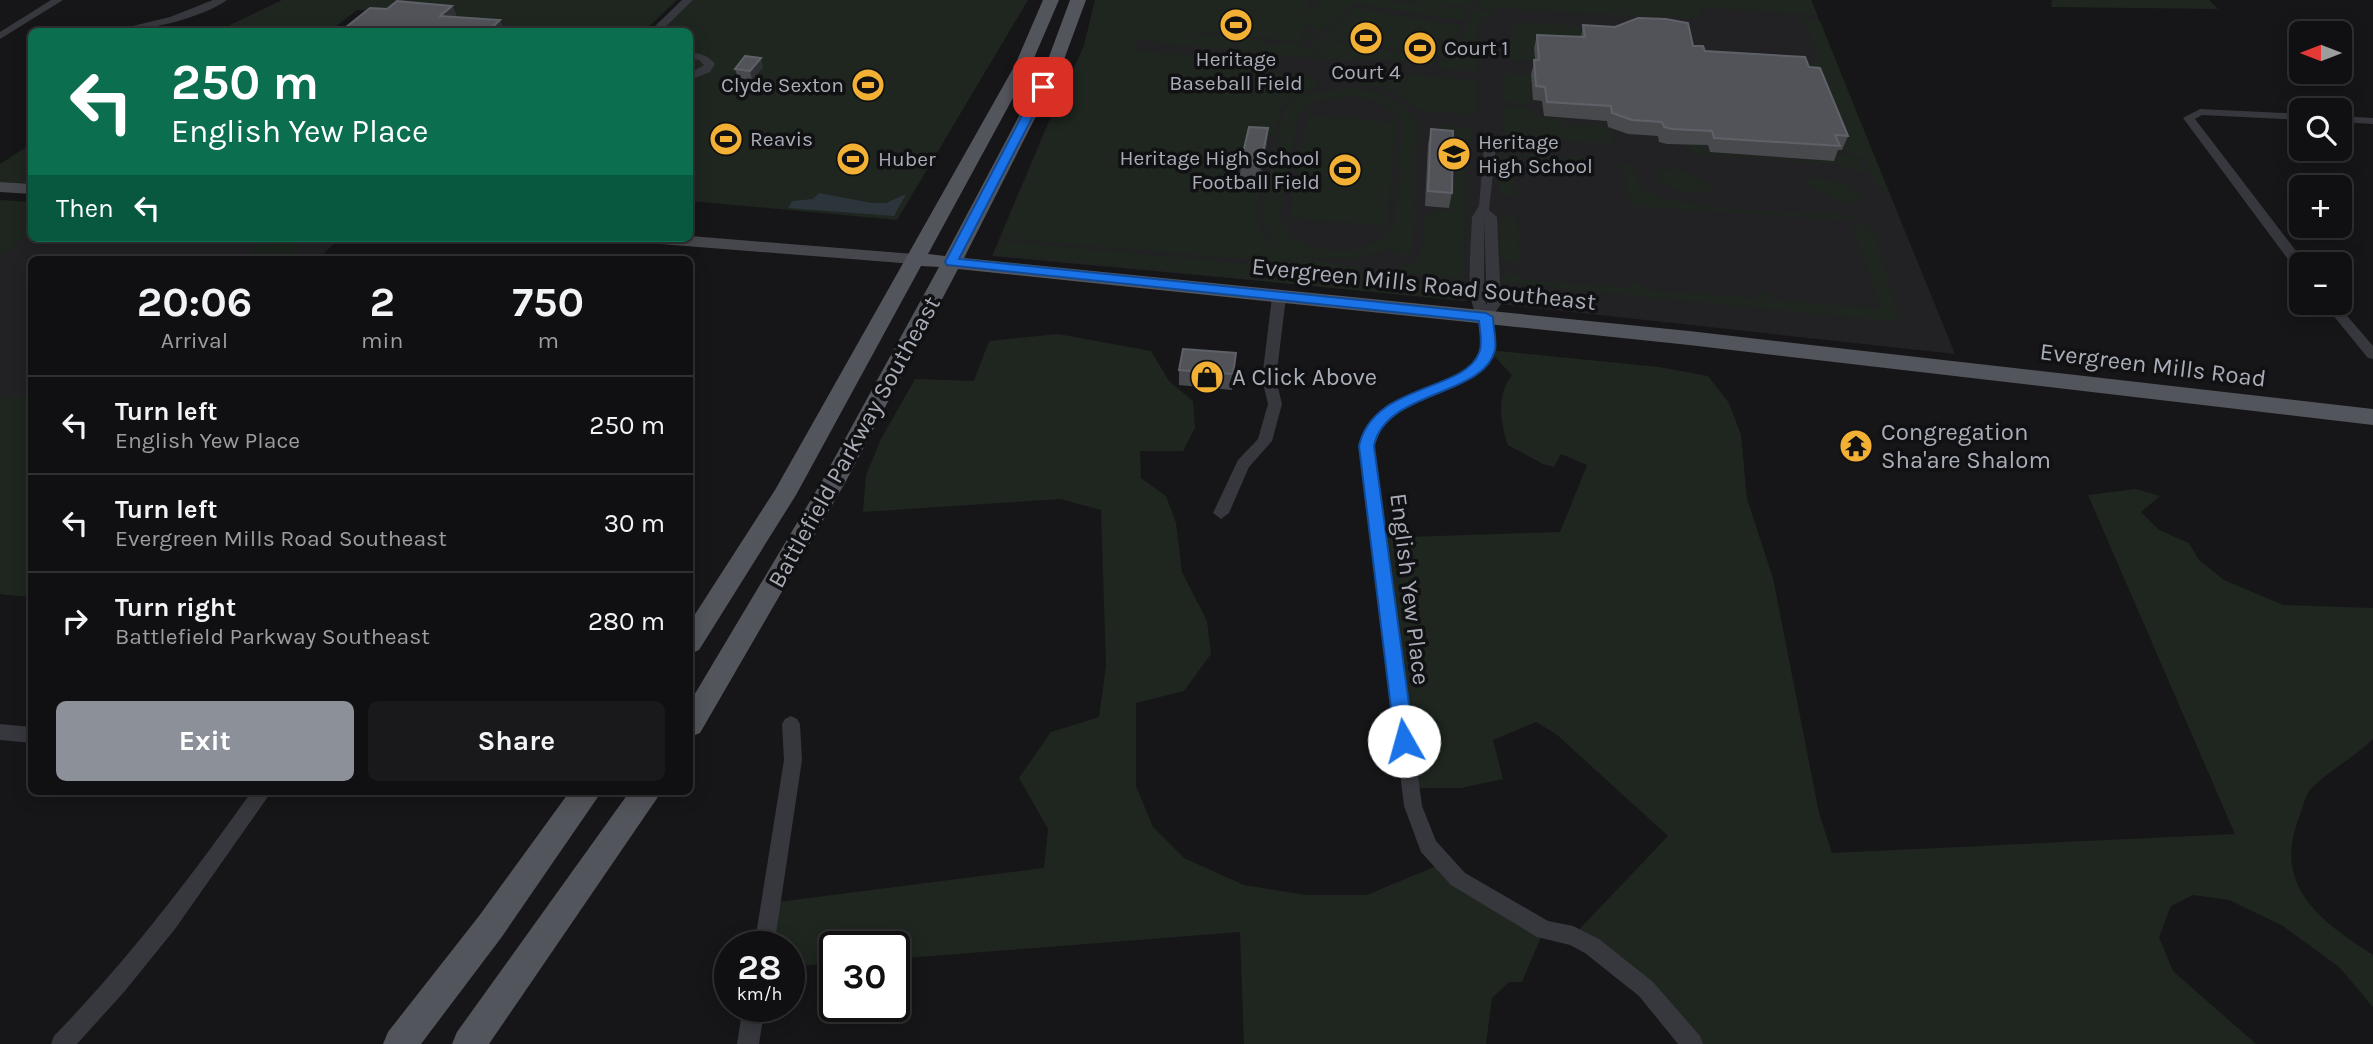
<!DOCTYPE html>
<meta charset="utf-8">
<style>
:root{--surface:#101012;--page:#19191b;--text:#f1f3f6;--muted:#9c9d9f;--line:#303032;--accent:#8c9099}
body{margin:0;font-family:Karla,sans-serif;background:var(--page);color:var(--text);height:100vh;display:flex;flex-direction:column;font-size:26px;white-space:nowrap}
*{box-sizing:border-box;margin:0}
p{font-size:23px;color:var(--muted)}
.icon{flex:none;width:38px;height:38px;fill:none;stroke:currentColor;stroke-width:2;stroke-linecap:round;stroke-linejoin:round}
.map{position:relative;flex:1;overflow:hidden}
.details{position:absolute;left:28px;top:256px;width:665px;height:539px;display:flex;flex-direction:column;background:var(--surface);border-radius:10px;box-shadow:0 4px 18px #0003,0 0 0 2px var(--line)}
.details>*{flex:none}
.hud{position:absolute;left:28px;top:28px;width:665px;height:214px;border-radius:10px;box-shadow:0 4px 18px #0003,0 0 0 2px var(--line);background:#0b6e4f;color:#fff;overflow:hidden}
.needle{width:46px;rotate:270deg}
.buttons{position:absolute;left:2289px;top:21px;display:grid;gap:14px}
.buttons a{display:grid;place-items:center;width:63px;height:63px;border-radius:10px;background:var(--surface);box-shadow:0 4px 18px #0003,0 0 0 2px var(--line);font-size:35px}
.speed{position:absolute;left:714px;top:931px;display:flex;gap:14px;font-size:35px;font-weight:700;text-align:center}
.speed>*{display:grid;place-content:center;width:91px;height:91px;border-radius:50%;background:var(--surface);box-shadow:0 4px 18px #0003,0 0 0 2px var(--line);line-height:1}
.speed small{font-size:18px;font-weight:400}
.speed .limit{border:4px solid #111;border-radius:10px;background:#fff;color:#111}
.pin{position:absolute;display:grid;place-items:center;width:60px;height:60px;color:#fff;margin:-30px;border-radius:14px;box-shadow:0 4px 10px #0006}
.me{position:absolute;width:77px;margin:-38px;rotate:353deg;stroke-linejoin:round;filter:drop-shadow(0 0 5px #0008)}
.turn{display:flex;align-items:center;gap:24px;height:147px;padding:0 28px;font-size:32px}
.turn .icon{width:91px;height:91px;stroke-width:2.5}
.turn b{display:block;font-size:49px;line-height:60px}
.then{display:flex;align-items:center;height:66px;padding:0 28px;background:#0003;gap:14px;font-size:26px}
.eta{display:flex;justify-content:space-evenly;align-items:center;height:119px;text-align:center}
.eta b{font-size:42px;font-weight:700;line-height:49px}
.action{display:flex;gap:14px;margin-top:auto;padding:14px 28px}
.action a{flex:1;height:80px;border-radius:10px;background:var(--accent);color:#fff;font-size:28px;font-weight:700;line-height:80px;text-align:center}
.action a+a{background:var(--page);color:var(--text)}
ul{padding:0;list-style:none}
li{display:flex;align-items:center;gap:21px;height:98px;padding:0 28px;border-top:2px solid var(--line)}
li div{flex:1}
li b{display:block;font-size:26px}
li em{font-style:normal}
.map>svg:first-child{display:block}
</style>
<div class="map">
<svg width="2373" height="1044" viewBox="0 0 2373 1044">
<rect width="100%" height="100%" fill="#161618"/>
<g fill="#222225">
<polygon points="1095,0 1811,0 1955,354 1443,298 992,256 1054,109 1084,46"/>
<polygon points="0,201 31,204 32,238 340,238 318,259 32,259 31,597 0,594"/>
</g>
<g fill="#1e261f" fill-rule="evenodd">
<polygon points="282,0 677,0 644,31 508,32 412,14 357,10 330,31 216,32"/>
<polygon points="688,0 1028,0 897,220 690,201 690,32 654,32"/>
<path d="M 1095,0 L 1309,0 L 1307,10 L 1314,11 L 1318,0 L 1387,0 L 1414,4 L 1415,1 L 1406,0 L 1472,0 L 1470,7 L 1421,2 L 1448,6 L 1448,9 L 1470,8 L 1465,21 L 1355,3 L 1308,42 L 1305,41 L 1307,33 L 1314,34 L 1315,27 L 1305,26 L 1301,42 L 1194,31 L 1193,34 L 1231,38 L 1231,50 L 1156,43 L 1139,38 L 1135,51 L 1272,61 L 1270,72 L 1310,76 L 1320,85 L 1283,104 L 1273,136 L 1259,135 L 1247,142 L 1237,178 L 1249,180 L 1248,186 L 1262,187 C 1260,198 1255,212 1259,224 C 1272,262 1362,270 1396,269 C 1405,268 1413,263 1420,258 L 1425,214 L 1436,215 L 1436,210 L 1449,211 L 1450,183 L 1455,181 L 1455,168 L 1451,167 L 1433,137 L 1433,125 L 1473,128 L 1465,172 L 1464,279 L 1005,238 L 1003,231 L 1084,46 Z"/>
<path d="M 1482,0 L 1811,0 L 1817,15 C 1780,13 1740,9 1699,7 L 1699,19 L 1475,7 L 1475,3 L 1481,3 Z"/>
<polygon points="2052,0 2209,0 2218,9 2051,7"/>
<polygon points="1357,5 1334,41 1435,59 1434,64 1356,57 1353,62 1330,59 1310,47"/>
<polygon points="1356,8 1461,26 1445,58 1337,39"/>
<polygon points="1474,9 1502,12 1488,17 1477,27 1476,72 1441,69 1441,60 1450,61"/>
<polygon points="1799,18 1820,21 1889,193 1870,178 1871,169 1862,159 1847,151 1810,81 1806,64 1816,61 1818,56 1806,25"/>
<polygon points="1515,22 1579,26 1582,38 1570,51 1533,48 1533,61 1509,59 1512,23"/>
<polygon points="1236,38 1266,40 1265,44 1279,45 1281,42 1301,44 1323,59 1238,51"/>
<polygon points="1348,68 1354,68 1354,73 1395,77 1399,73 1475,80 1475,115 1422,111 1386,87 1358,84 1358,76 1345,73"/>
<polygon points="1501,73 1531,74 1530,104 1502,102"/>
<path d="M 1348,88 C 1375,91 1404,96 1417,123 L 1413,255 L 1394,253 L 1394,247 C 1357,264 1262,270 1262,210 L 1284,109 L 1302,95 ZM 1345,96 C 1367,98 1395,102 1402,126 C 1400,145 1399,216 1391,229 C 1370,263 1284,257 1280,212 L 1299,113 L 1314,101 Z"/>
<polygon points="1502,107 1529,108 1534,116 1563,118 1564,125 1592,127 1592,123 1603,124 1605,129 1611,130 1614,144 1504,138"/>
<polygon points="1308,115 1396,122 1387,226 1290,218"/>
<polygon points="31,144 31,184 0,182 0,164"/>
<polygon points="1686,144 1705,144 1708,153 1836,162 1834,156 1838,157 1839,153 1860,161 1866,171 1863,174 1836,164 1698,154 1687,149"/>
<polygon points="1513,153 1591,159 1596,164 1590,166 1588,161 1512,155 1514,196 1499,194 1498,160 1505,154"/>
<path d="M 1622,162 L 1632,166 C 1636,177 1638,185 1649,192 C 1676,210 1805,213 1843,215 L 1858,221 L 1631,206 Z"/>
<path d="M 1671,168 L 1680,169 L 1719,192 C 1700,193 1672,194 1658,179 L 1658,173 Z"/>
<path d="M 1808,178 C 1826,180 1856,178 1861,201 L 1859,203 L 1841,202 L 1803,182 Z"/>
<polygon points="0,200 32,202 31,234 0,255"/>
<polygon points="1507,214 1518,218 1519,263 1506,262 1500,257 1499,219"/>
<polygon points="1861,223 1868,226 1874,234 1900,322 1500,282 1503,274 1517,273 1523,280 1630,288 1630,282 1642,283 1646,290 1755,298 1755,292 1767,293 1772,300 1882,309 1852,225"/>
<polygon points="246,238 305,238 283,259 246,259 258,244"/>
<polygon points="999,241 1461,283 1470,285 1464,301 993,254"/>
<polygon points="1058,334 1151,351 1169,381 1193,401 1195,428 1183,451 1140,451 1141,478 1166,496 1176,523 1182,572 1207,621 1211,654 1184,691 1136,703 1136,786 1153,827 1184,858 1244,885 1307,895 1367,895 1441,864 1544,930 1522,982 1509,982 1492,998 1486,1044 1244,1044 1240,932 894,959 894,947 835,947 835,963 789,967 789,947 771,947 778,902 1044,868 1048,829 1019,778 1051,732 1099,717 1106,666 1101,510 1060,499 863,512 866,475 881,439 915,379 974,381 989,341"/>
<path d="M 1488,350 L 1659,367 L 1708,376 L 1729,403 L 1741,435 L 1747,499 L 1773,578 L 1819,813 L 1832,853 L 2235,834 L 2088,495 L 2136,489 L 2160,496 L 2141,512 L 2159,530 L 2189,543 L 2199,560 L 2224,580 L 2283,605 L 2373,608 L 2373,739 C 2355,757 2325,773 2310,790 C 2304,797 2302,811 2298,820 C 2273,888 2322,922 2373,955 L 2373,1007 L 2339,967 L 2283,926 L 2229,900 L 2193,895 L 2171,906 L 2159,937 L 2173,971 L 2256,1044 L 1692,1044 L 1573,936 L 1668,836 L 1556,734 L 1536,722 L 1493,740 L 1503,779 L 1461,788 L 1410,788 L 1378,538 L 1560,532 L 1587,465 L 1561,454 L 1554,467 L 1543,464 L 1508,445 C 1500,422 1496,396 1512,375 Z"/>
<polygon points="31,397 32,397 31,597 0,594 0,398"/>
</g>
<polygon fill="#2c353c" points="819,193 872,203 886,203 906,194 894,216 788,208 792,201 813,199"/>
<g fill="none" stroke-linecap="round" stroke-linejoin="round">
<g fill="#37383d" fill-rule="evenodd">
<polygon points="51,0 63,0 0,39 0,32"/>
<path d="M 213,0 L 227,0 C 201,19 141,32 108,32 L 170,17 Z"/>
<polygon points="682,0 693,0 660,32 649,32"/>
<path d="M 690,52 C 701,54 708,55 715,64 L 710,72 L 690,80 L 690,73 L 704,65 L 699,60 L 690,58 Z"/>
<polygon points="2200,109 2301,114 2301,120 2202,115 2195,119 2306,264 2301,264 2301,271 2296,270 2183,118"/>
<polygon points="2340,116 2373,118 2373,124 2340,122"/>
<path d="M 1490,144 L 1496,147 L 1489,210 L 1497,217 L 1501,304 L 1492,317 L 1495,350 L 1488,364 L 1472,378 L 1414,403 L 1395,414 L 1382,428 L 1374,446 L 1422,806 L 1436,841 L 1465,873 L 1548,921 L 1573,926 L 1599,939 L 1653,982 L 1700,1036 L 1703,1044 L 1678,1044 L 1639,996 L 1585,953 L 1570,945 L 1537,937 L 1451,885 L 1421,852 L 1404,806 L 1360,446 C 1366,431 1372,417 1386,406 C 1410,389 1473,379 1481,350 C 1487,330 1473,315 1471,298 C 1468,271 1471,244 1472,217 L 1479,206 L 1484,147 ZM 1484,218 L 1487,304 L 1486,305 L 1484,278 Z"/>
<polygon points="1279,293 1286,297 1276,379 1282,404 1272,441 1249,467 1229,513 1221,519 1213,513 1238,460 1258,439 1268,404 1262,379 1272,297"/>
<polygon points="2323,303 2336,303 2373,346 2373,359 2368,358"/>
<polygon points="791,716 797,719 800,724 802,760 774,947 754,947 784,760 782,724 785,719"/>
<polygon points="0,724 32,727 32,743 0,740"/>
<path d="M 252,791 L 272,791 L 175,929 L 124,992 L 77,1044 L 51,1044 L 54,1036 C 128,960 191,877 252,791 Z"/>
<polygon points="743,1006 765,1006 759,1044 737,1044"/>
</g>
<g fill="#45474d" fill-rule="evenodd">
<polygon points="0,182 32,184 32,194 0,192"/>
<polygon points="690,236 914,254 923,259 914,264 648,243 640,238"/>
</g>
<g fill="#53555c" fill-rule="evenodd">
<polygon points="1043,0 1059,0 1031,65 928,254 945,256 1046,65 1070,0 1086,0 1062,65 964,258 1689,331 2373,409 2373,425 1689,345 958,269 846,481 700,733 690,737 690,702 822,481 939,267 921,266 796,495 699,650 690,654 690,622 775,490 1015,65"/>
<polygon points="570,791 602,791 501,938 421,1044 383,1044 388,1032 479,916"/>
<polygon points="630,791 662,791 489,1044 452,1044 457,1032"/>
</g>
</g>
<g fill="#47494d">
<polygon points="452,6 457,17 500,20 504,32 347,32 345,28 387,9"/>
<polygon points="1583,25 1693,46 1705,51 1809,67 1848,136 1842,150 1838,150 1834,161 1710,152 1708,145 1667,144 1659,142 1658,136 1628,134 1608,127 1607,121 1544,116 1542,101 1533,100 1531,74 1535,60 1534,48 1537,35 1581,37"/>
<polygon points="763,67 752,80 738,78 735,69"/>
<polygon points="1431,129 1452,193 1449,208 1425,206 1428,144"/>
<polygon points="1267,143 1260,178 1240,177 1241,162"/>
<polygon points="1235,369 1232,390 1179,385 1179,370"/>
</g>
<g fill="#2f3033">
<polygon points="452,6 458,20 440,16"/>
<polygon points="500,20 504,32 487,32"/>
<polygon points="761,58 763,67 752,80 750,71"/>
<polygon points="1268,128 1267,143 1260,178 1261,164"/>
<polygon points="1236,353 1235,369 1232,390 1233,374"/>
</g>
<g fill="#525359" stroke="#5f6168" stroke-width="2">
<polygon points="397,1 452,6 440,16 500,20 487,32 360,32 363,29 345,28 370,8 387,9"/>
<polygon points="1638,18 1666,19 1688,23 1693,46 1703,46 1705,51 1805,57 1809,67 1820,68 1848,136 1835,135 1840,146 1714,138 1712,131 1672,129 1664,127 1662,122 1632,120 1612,113 1611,106 1547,102 1545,87 1536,86 1534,60 1539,60 1537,35 1585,37 1583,25 1615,27"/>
<polygon points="745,56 761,58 750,71 735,69"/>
<polygon points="1249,127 1268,128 1261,164 1241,162"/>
<polygon points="1431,129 1453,131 1452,193 1428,191"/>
<polygon points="1183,349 1236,353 1233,374 1179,370"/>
</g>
<path fill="#1a73e8" stroke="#114b97" stroke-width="2" d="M 1043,84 L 1048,87 L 959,259 L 1486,313 L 1493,317 C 1493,327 1497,341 1495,350 C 1484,397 1385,390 1374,446 L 1414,741 L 1411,747 L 1398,747 L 1395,741 L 1359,446 C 1373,383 1464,392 1479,353 C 1483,344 1480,331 1479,321 L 947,265 L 945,262 L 1037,87 Z"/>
<defs>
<symbol id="stadium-disc" viewBox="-11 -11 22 22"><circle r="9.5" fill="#f2b134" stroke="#111113"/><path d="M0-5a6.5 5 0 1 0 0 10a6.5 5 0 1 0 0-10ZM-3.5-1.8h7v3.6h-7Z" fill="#111"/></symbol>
<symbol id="school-disc" viewBox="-11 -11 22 22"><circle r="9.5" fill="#f2b134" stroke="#111113"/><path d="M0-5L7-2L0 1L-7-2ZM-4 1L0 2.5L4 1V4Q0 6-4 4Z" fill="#111"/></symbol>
<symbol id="shop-disc" viewBox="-11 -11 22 22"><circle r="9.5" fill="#f2b134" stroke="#111113"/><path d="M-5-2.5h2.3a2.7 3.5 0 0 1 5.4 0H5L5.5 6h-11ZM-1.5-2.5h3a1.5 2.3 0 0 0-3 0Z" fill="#111"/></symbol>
<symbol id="temple-disc" viewBox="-11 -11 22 22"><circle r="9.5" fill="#f2b134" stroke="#111113"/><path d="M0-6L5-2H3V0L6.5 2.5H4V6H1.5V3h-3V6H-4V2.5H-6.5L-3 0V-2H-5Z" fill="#111"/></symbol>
</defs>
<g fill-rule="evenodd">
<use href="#stadium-disc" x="1217" y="6" width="38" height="38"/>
<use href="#stadium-disc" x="1347" y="19" width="38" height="38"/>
<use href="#stadium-disc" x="1401" y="29" width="38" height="38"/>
<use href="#stadium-disc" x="849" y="66" width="38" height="38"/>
<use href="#stadium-disc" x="707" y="120" width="38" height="38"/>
<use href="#school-disc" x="1435" y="135" width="38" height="38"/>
<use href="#stadium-disc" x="834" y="140" width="38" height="38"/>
<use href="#stadium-disc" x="1326" y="151" width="38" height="38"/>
<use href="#shop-disc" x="1188" y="358" width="38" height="38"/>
<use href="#temple-disc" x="1837" y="427" width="38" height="38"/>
</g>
<g text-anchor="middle" stroke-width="7" stroke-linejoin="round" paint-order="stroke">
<g font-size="21" fill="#a8adb8" stroke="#111113" text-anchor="start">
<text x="1444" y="55">Court 1</text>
<text x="1236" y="66" text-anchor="middle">Heritage<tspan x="1236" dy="24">Baseball Field</tspan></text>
<text x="1366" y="79" text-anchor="middle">Court 4</text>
<text x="844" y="92" text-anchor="end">Clyde Sexton</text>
<text x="750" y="146">Reavis</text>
<text x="1478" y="149">Heritage<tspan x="1478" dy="24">High School</tspan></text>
<text x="1320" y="165" text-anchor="end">Heritage High School<tspan x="1320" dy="24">Football Field</tspan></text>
<text x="878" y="166">Huber</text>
</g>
<g font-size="24" fill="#a8adb8" stroke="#111113">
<text transform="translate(1424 284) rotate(6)" y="8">Evergreen Mills Road Southeast</text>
<text transform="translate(2153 365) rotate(7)" y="8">Evergreen Mills Road</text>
<text transform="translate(854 442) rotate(-61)" y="8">Battlefield Parkway Southeast</text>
<text transform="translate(1410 589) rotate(83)" y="8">English Yew Place</text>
</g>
<g font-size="24" fill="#a8adb8" stroke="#111113" text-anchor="start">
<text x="1232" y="385">A Click Above</text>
<text x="1881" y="440">Congregation<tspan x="1881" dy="28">Sha'are Shalom</tspan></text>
</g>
</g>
</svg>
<div class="buttons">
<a><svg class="needle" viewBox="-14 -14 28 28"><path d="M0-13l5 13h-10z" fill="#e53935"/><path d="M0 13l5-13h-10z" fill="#9c9d9f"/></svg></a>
<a><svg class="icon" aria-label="search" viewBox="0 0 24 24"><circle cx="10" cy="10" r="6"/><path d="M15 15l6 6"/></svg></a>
<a>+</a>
<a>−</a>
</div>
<div class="speed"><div>28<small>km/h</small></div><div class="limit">30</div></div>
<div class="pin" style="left:1043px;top:87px;background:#d93025"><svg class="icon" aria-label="arrive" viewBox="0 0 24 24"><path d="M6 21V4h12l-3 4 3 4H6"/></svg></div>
<svg class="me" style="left:1404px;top:741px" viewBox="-20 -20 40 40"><circle r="19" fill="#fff"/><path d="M0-13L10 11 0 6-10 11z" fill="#1a73e8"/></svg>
<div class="hud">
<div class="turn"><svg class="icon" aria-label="left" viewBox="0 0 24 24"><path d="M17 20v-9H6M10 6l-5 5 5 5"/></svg><div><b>250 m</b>English Yew Place</div></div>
<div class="then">Then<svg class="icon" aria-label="left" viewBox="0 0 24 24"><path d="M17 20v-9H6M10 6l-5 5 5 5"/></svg></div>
</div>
<section class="details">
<div class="eta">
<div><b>20:06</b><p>Arrival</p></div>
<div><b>2</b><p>min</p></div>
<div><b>750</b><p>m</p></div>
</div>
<ul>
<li><svg class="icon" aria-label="left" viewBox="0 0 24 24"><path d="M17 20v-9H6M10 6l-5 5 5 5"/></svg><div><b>Turn left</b><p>English Yew Place</p></div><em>250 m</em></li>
<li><svg class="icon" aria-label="left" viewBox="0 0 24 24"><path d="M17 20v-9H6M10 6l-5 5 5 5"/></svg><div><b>Turn left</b><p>Evergreen Mills Road Southeast</p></div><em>30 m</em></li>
<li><svg class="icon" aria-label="right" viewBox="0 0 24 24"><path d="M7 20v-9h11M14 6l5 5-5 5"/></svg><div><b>Turn right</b><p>Battlefield Parkway Southeast</p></div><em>280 m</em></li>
</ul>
<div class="action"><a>Exit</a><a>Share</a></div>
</section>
</div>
